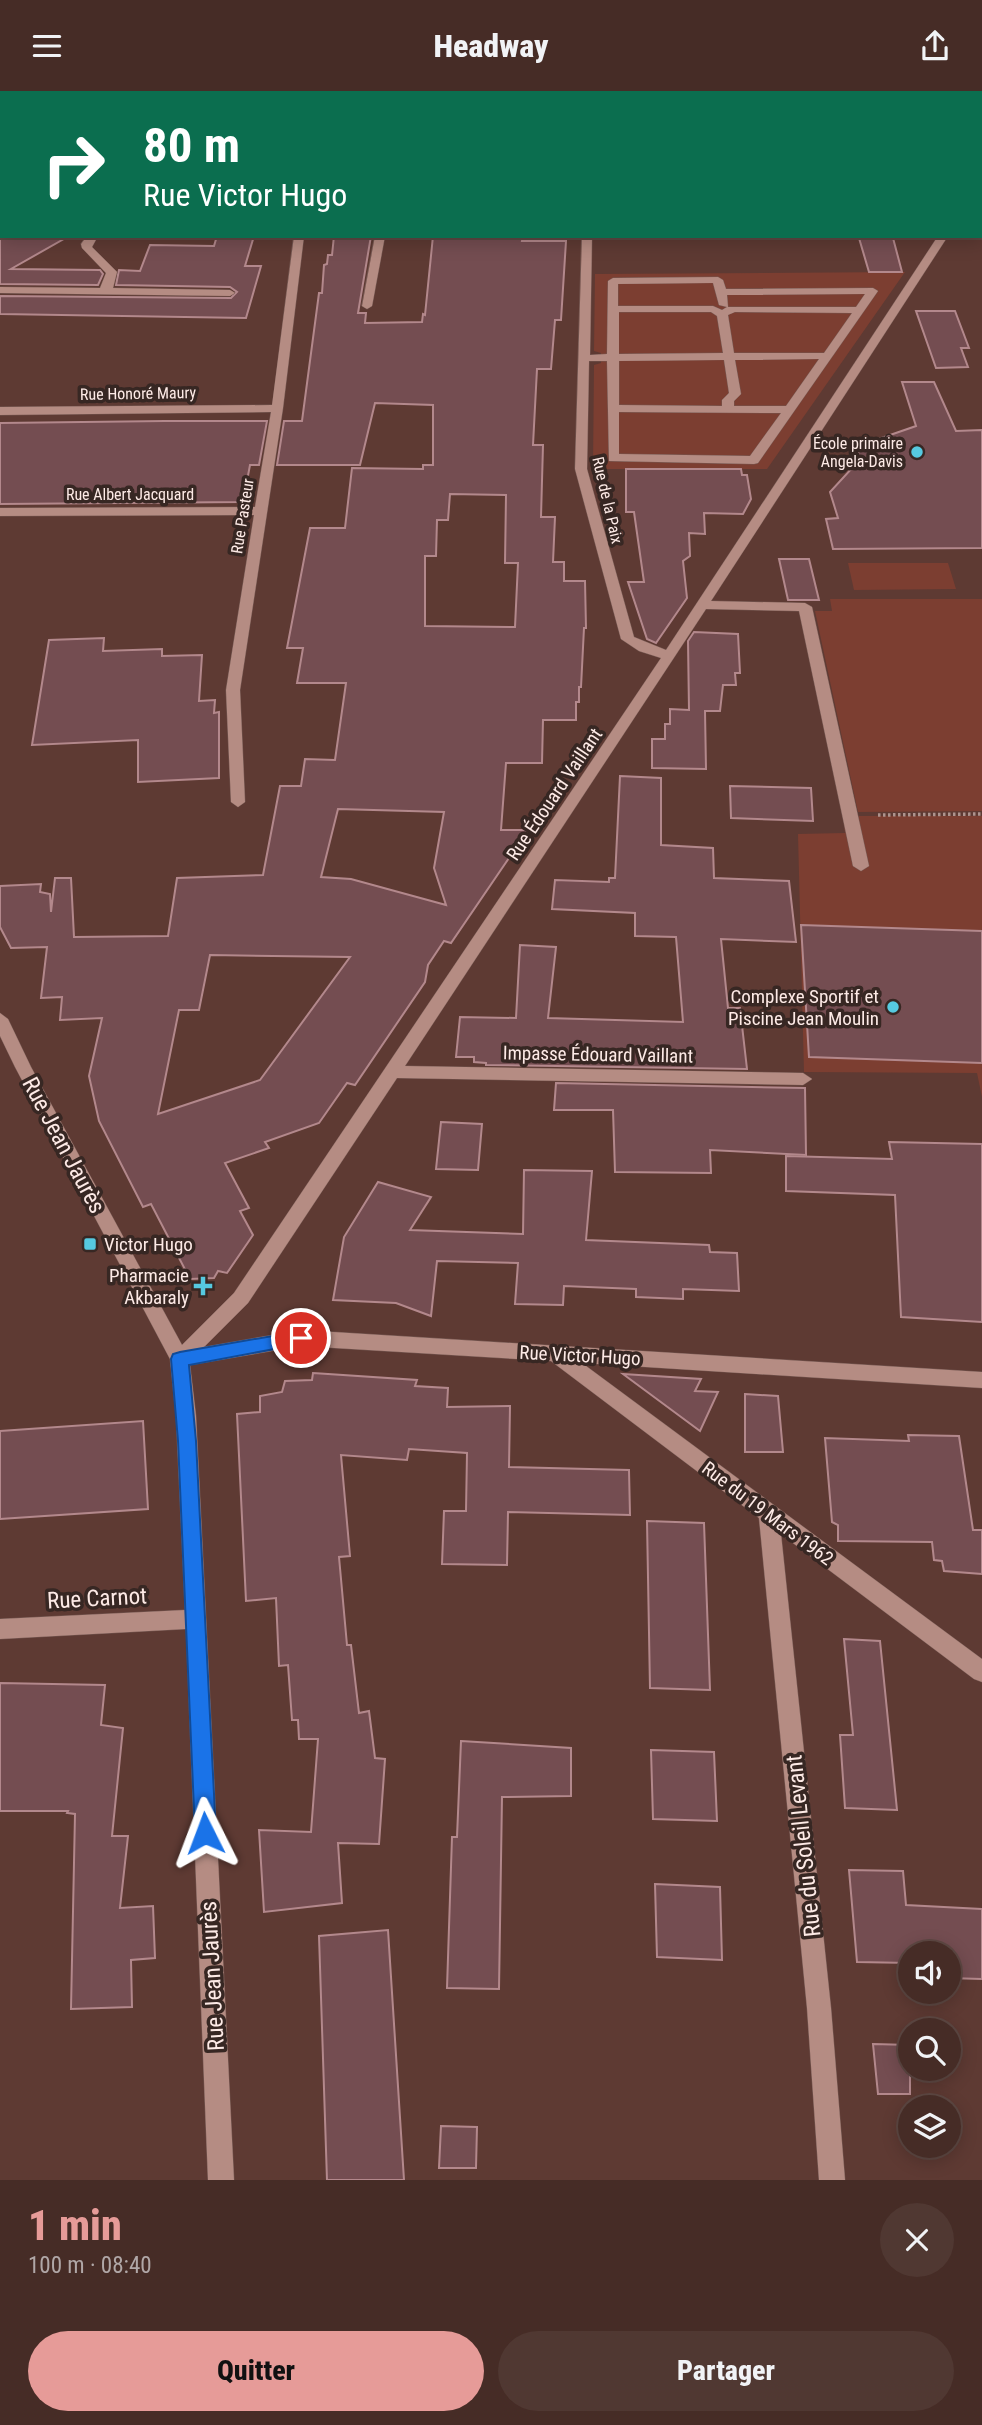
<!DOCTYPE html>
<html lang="fr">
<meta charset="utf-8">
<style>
:root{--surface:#462c26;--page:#503832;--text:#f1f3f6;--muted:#b0a7a7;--line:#5e4843;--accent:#e69b98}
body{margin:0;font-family:"Roboto Condensed",sans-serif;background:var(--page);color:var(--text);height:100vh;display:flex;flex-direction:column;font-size:26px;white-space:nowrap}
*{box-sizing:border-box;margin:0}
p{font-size:23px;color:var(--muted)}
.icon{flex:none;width:38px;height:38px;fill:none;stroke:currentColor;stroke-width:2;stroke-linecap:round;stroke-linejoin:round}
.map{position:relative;height:2089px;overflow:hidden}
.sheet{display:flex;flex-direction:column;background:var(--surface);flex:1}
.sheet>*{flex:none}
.hud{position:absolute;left:0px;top:0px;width:984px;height:147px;box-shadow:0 4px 18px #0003,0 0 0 2px var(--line);background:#0b6e4f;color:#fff;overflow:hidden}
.controls{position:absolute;left:898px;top:1850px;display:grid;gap:14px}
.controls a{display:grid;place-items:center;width:63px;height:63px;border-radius:50%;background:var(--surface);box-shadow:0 4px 18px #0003,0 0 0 2px var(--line);font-size:35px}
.pin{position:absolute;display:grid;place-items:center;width:60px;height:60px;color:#fff;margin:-30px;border:4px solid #fff;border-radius:50%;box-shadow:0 2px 7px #0007}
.me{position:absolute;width:77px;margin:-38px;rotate:357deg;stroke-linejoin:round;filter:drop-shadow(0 0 5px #0008)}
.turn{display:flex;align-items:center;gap:24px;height:147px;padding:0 28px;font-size:32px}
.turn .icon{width:91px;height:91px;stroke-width:2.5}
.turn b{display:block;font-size:49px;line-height:60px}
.round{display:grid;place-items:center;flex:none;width:74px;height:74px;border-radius:37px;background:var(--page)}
.head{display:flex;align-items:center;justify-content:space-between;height:119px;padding:0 28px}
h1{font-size:42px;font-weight:800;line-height:52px;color:var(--accent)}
.cta{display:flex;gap:14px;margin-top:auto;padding:14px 28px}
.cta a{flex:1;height:80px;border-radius:42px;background:var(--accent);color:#111;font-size:28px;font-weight:800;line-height:80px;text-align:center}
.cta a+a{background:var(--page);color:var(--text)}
header{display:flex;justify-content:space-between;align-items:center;height:91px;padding:0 28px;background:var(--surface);font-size:32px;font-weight:800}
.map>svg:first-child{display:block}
</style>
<header><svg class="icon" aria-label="menu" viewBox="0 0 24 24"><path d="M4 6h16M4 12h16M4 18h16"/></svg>Headway<svg class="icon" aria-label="share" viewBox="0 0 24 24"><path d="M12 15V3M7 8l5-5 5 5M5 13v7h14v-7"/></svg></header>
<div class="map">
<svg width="982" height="2089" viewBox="0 0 982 2089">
<rect width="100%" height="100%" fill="#5e3a33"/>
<g fill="#7c3e31">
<polygon points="905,181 767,378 593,378 594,274 601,272 601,262 594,260 595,183"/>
<polygon points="848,472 948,472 956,498 854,499"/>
<polygon points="830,508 982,508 982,720 858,721 815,520 832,520"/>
<polygon points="843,725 982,725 982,1006 977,982 804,981 798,743 845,742"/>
</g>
<g fill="#744d51" stroke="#b3888c" stroke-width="2" fill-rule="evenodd">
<polygon points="0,145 69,145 11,178 100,179 103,183 98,194 0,193"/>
<polygon points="217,145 254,145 245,175 261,175 246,227 0,223 0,205 231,207 237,201 230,196 116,194 119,179 140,180 150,154 214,155"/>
<path d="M 334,145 L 371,145 L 358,222 L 366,222 L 365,232 L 422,231 L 423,223 L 425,224 L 433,145 L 523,145 L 522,150 L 566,150 L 561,229 L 555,229 L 551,278 L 537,278 L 533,354 L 543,354 L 541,426 L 555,426 L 553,471 L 564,471 L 564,490 L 585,490 L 586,537 L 584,537 L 581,596 L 579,596 L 579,611 L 576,611 L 576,629 L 543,629 L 542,672 L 506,672 L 501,739 L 528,739 L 451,852 L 444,850 L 428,874 L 425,891 L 355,994 L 347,992 L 319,1032 L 265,1051 L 269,1057 L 225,1072 L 249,1117 L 240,1120 L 253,1144 L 227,1182 L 218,1180 L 214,1187 L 190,1188 L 151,1113 L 143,1116 L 99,1030 L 89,985 L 102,927 L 60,929 L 62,906 L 41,907 L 47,856 L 11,857 L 0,836 L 0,795 L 41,793 L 40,801 L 50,803 L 51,821 L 55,787 L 71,787 L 74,846 L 168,845 L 177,787 L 263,784 L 280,695 L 301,695 L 305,668 L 335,669 L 346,592 L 297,592 L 303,557 L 287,557 L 310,437 L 345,437 L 352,377 L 423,378 L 423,374 L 433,374 L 433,314 L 375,312 L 360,374 L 277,374 L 284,330 L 302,330 L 319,202 L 322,202 L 324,174 L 327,173 L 328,164 L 332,164 ZM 450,403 L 506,404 L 505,472 L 518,472 L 515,536 L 425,535 L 425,465 L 436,465 L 437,429 L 448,429 ZM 338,718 L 444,721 L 434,777 L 446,814 L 351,788 L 321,786 ZM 210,864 L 350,866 L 260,989 L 158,1023 L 179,919 L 199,919 Z"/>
<polygon points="859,147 893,147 902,181 869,181"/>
<polygon points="916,220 955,220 969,257 961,257 968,276 936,277"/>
<polygon points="902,291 934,291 956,340 982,339 982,457 833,458 826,428 838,427 830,401 854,375 861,354 916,335"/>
<polygon points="165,330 267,330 259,374 250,374 243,411 0,413 0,332"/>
<polygon points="626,378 741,378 742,384 747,384 751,408 743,423 704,422 705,443 689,442 690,465 683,470 687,507 656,552 647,548 628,491 644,491 634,421 626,421"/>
<polygon points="779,468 809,468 819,509 788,509"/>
<polygon points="694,541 738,543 740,582 735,582 736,594 723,594 720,620 705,620 706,678 652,677 652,648 665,648 665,633 670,633 670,618 689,619 688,550"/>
<polygon points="104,547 103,560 162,558 162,565 202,564 199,610 215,609 214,622 219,621 219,687 138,691 138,649 32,654 49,549"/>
<polygon points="620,685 661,687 661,754 713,757 714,787 789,790 796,851 721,848 728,917 740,917 747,978 486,974 486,972 474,971 474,966 456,966 460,926 516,927 520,854 556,856 548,927 683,931 676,846 635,845 635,822 552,818 555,789 609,791 609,787 615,787"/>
<polygon points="730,695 811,697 813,730 731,727"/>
<polygon points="801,834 982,840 982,972 809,966"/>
<polygon points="556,992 805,997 806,1064 710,1059 711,1082 615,1081 613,1019 554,1019"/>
<polygon points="441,1031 482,1033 478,1079 436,1078"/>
<polygon points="889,1051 982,1053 982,1231 901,1226 895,1104 786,1100 786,1065 892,1068"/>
<polygon points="524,1079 592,1080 586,1149 709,1154 710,1161 737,1162 739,1200 683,1198 683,1208 636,1206 636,1198 564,1195 563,1214 515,1213 518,1172 437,1170 431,1225 396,1212 333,1209 344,1146 378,1091 431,1106 410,1139 523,1143"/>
<polygon points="313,1282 417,1289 415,1295 448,1297 447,1316 510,1315 509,1376 629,1379 630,1424 508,1421 507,1474 442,1473 444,1420 466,1420 467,1362 409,1358 407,1369 341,1364 350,1465 339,1466 347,1554 351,1554 359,1622 369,1620 375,1667 385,1668 379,1753 338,1752 342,1812 264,1821 259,1739 311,1741 318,1648 299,1648 298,1629 292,1629 288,1574 279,1575 276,1507 246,1510 237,1323 260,1321 260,1305 282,1301 285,1290 312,1289"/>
<polygon points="623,1283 701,1288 695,1300 718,1301 700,1340"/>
<polygon points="745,1303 778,1305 783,1361 745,1361"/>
<polygon points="143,1330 148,1418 0,1428 0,1340"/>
<polygon points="908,1344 959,1345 973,1439 982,1439 982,1483 944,1480 942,1470 934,1469 932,1451 838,1450 838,1434 832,1431 825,1347 909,1350"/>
<polygon points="647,1430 704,1432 710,1599 650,1597"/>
<polygon points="844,1548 880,1550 897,1719 845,1717 840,1644 853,1644"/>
<polygon points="0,1592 105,1594 101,1634 123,1637 112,1745 128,1745 120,1817 153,1815 155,1867 131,1869 132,1916 71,1918 75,1723 67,1722 68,1720 0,1720"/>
<polygon points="461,1650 571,1657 571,1705 502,1706 499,1898 447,1897 452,1746 457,1746"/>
<polygon points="651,1659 714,1661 717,1730 653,1728"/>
<polygon points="849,1779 903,1780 906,1814 982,1818 982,1888 948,1887 948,1862 910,1862 910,1872 857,1871"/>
<polygon points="655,1793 720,1796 722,1869 657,1866"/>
<polygon points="388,1839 404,2089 327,2089 319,1845"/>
<polygon points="873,1953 910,1954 910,2003 878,2003"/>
<polygon points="441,2035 477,2036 476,2077 439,2077"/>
</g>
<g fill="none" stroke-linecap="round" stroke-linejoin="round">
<defs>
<g id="minor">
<rect x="596" y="0" width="10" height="2"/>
<rect x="0" y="89" width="2" height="6"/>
<polygon points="0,115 2,115 0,122"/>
<polygon points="87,145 98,145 92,156 117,181 113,197 230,199 235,202 230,205 0,202 0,196 100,197 106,182 82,157 81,153"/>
<polygon points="294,145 304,145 283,317 240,599 245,711 238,716 231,711 226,599 254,424 0,425 0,417 255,416 271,321 0,324 0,316 272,314"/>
<polygon points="375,145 385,145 372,215 367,218 362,215"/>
<path d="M 582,145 L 592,145 L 590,264 L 607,263 L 608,190 L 613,187 L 718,186 L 723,189 L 726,198 L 873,197 L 878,200 L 758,372 L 754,373 L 609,370 L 607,270 L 589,270 L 587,378 L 634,546 L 666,559 L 938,145 L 948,145 L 711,510 L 805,512 L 812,516 L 869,775 L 861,780 L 853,775 L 799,520 L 706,518 L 405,975 L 803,982 L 812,988 L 803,994 L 397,987 L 248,1212 L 204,1256 L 301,1239 L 982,1281 L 982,1297 L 582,1272 L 982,1568 L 982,1591 L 974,1588 L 781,1443 L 831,1917 L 845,2089 L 819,2089 L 807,1917 L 759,1427 L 551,1270 L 301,1255 L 190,1274 L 196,1325 L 234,2089 L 208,2089 L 186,1538 L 0,1548 L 0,1528 L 185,1519 L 176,1325 L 170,1268 L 15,976 L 0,945 L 0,922 L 8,928 L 31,976 L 182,1254 L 234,1202 L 661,567 L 639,560 L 621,548 L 575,378 ZM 713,192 L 719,214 L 727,216 L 722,219 L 713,215 L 618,215 L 618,193 ZM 865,203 L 856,216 L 728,216 L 727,204 ZM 619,221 L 711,221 L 717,225 L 723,262 L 619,263 ZM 735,221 L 852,222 L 824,262 L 734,262 L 728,224 ZM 819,268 L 786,315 L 734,315 L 734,310 L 741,303 L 735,269 ZM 724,269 L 729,302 L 722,309 L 722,315 L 619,314 L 619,270 ZM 619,321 L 781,322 L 750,365 L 619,363 Z"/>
</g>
<polygon id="major" points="893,0 929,0 930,2 895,2"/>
</defs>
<use href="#minor" stroke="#765953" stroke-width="1"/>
<use href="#major" stroke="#765953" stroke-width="1"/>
<polyline stroke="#ae938d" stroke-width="3.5" stroke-dasharray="2.5 2.5" stroke-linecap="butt" points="878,724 982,723"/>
<use href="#minor" fill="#b58c83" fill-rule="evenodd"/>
<use href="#major" fill="#7ba97d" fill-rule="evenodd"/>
</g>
<polygon fill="#1a73e8" stroke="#114b97" stroke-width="2" points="301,1240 307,1242 310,1247 307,1252 189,1274 196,1350 216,1742 213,1749 205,1752 198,1749 195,1742 178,1350 171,1268 173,1263 180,1261"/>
<g fill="#56c9e0" stroke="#372723" stroke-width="2.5">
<circle cx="917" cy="361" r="7"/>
<circle cx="893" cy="916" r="7"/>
<rect x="83" y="1146" width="14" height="14" rx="3.5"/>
<path d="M199.5 1184.5h7v7h7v7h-7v7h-7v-7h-7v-7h7z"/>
</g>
<g text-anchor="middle" stroke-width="7" stroke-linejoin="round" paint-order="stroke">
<g font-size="16" fill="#fdeae6" stroke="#372723">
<text transform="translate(138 302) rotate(-1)" y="6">Rue Honoré Maury</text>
<text x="130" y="409">Rue Albert Jacquard</text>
<text transform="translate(608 409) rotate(77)" y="6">Rue de la Paix</text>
<text transform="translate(242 425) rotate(-81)" y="6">Rue Pasteur</text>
</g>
<g font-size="16" fill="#fdeae6" stroke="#372723" text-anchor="end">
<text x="903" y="358">École primaire<tspan x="903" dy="18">Angela-Davis</tspan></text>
</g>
<g font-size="19" fill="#fdeae6" stroke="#372723">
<text transform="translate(554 703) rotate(-56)" y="7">Rue Édouard Vaillant</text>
<text transform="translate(598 963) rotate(1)" y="7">Impasse Édouard Vaillant</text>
<text transform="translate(580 1264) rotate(3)" y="7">Rue Victor Hugo</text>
<text transform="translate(768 1422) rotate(37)" y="7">Rue du 19 Mars 1962</text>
</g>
<g font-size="19" fill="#fdeae6" stroke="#372723" text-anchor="end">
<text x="879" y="912">Complexe Sportif et<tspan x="879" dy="22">Piscine Jean Moulin</tspan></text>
<text x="104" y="1160" text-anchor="start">Victor Hugo</text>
<text x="189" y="1191">Pharmacie<tspan x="189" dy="22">Akbaraly</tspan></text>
</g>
<g font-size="23" fill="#fdeae6" stroke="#372723">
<text transform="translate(64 1054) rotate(62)" y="8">Rue Jean Jaurès</text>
<text transform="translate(97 1507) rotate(-3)" y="8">Rue Carnot</text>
<text transform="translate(803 1755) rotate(-96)" y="8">Rue du Soleil Levant</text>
<text transform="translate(212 1885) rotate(-93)" y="8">Rue Jean Jaurès</text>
</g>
</g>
</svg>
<div class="controls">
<a><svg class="icon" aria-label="sound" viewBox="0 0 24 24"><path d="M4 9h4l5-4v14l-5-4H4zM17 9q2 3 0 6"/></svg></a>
<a><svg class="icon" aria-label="search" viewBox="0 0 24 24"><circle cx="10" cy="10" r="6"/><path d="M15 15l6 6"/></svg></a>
<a><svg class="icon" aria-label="layers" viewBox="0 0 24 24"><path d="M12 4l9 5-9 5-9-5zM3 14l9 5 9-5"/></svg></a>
</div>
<div class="pin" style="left:301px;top:1247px;background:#d93025"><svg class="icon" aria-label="arrive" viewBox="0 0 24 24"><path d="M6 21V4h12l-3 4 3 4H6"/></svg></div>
<svg class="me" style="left:205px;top:1742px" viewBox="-20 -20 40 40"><path d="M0-17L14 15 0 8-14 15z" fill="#1a73e8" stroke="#fff" stroke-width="4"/></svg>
<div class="hud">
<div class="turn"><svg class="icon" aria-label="right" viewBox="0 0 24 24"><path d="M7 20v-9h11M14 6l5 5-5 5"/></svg><div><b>80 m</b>Rue Victor Hugo</div></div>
</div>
</div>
<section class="sheet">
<div class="head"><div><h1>1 min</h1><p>100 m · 08:40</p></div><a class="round"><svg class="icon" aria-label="close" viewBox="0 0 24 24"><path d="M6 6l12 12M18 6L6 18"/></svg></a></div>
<div class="cta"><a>Quitter</a><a>Partager</a></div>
</section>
